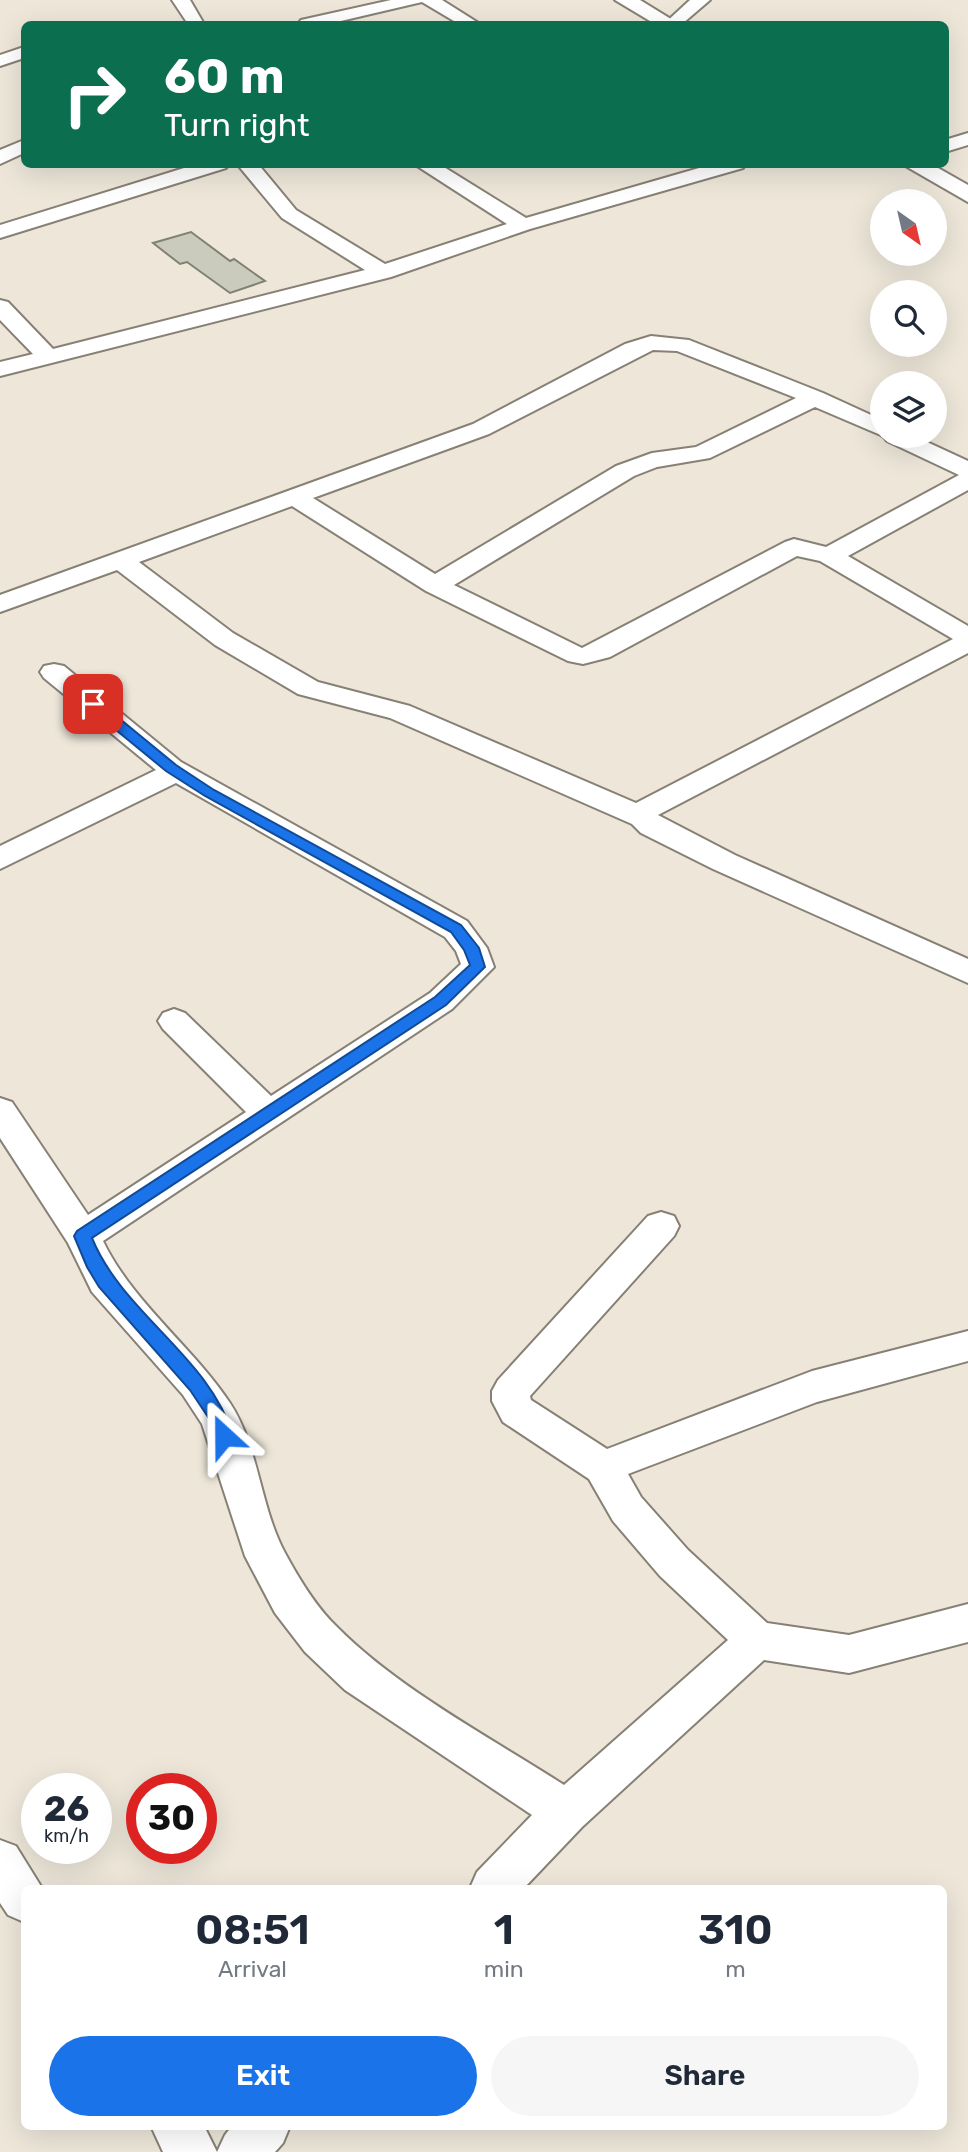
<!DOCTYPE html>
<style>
:root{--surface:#fff;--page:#f6f6f7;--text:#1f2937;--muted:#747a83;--accent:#1a73e8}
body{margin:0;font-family:Rubik,sans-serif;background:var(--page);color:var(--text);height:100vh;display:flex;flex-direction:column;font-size:26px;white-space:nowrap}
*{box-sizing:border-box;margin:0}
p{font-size:23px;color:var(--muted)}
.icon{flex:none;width:38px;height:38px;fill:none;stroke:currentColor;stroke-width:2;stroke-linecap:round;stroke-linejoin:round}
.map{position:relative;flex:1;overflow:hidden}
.drawer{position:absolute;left:21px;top:1885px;width:926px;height:245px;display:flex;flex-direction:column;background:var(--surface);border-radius:10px;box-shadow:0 7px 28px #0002}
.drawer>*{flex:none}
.hud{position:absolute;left:21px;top:21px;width:928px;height:147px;border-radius:10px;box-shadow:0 7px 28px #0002;background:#0b6e4f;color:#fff;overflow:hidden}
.needle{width:46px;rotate:146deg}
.tools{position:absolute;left:870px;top:189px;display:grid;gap:14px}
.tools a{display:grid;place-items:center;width:77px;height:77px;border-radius:50%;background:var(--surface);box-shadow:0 7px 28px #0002;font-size:35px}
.speed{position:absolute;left:21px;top:1773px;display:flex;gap:14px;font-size:35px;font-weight:700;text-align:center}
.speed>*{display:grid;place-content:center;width:91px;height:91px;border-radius:50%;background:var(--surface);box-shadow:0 7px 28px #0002;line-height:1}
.speed small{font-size:18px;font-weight:400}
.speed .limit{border:10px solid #d22;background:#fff;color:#111}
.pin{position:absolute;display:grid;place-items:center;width:60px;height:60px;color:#fff;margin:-30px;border-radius:14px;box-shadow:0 4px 10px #0006}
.me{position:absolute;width:77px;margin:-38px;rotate:336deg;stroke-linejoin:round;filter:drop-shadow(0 0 5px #0008)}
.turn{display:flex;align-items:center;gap:24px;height:147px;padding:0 28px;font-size:32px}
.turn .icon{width:91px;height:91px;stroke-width:2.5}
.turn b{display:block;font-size:49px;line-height:60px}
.eta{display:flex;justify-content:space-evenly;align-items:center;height:119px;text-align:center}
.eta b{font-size:42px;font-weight:600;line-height:49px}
.cta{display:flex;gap:14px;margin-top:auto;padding:14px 28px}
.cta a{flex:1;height:80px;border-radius:42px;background:var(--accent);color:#fff;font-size:28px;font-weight:600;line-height:80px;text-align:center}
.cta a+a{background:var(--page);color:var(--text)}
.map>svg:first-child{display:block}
</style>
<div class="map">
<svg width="968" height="2152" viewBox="0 0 968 2152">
<rect width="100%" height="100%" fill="#ede6d9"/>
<polygon fill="#cbcbbd" stroke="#808073" stroke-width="2" points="191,232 230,261 234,259 265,281 230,293 187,262 180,264 153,243"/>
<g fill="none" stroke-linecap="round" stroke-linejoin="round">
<defs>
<g id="street">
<polygon points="172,0 190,0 204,24 188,24"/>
<polygon points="391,0 442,0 480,24 459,24 422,2 328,24 298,24 301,20"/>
<polygon points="690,0 710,0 682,24 664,24"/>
<polygon points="24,47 24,58 0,66 0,55"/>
<polygon points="968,133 968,145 945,152 945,140"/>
<polygon points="24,140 24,153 0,164 0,150"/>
<polygon points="197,164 229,164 226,168 0,238 0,225"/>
<polygon points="237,164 258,164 296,210 385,264 507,224 414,164 439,164 526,218 713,164 746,164 743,168 530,229 391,277 0,376 0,362 33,354 0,320 0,300 8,302 53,349 365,270 282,218"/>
<path d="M 651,336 L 689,340 L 823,393 L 882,420 L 882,436 L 914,436 L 968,461 L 968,490 L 848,556 L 968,626 L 968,653 L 658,815 L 735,855 L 968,959 L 968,983 L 713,869 L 641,833 L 632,824 L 390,718 L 298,694 L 215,645 L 117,570 L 0,612 L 0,595 L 473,424 L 625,344 ZM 653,350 L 677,351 L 796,398 L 696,447 L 652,453 L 616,466 L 435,574 L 313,498 L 489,434 ZM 815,407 L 883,436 L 887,441 L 959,475 L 826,547 L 794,539 L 785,542 L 582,648 L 454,585 L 634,476 L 657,467 L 710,458 ZM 292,506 L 426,591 L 568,661 L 583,664 L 610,657 L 797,556 L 820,561 L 953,639 L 636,803 L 410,706 L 318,682 L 233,633 L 139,562 Z"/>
<path d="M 54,664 L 64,666 L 181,762 L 467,921 L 487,948 L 494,967 L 452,1009 L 103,1241 C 133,1303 192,1346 230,1403 C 259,1447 260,1507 285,1553 C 299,1579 316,1607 337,1627 C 397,1688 491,1738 564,1785 L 728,1640 L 660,1576 L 613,1521 L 589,1479 L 503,1422 L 492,1401 L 492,1391 L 498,1380 L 648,1216 L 661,1212 L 674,1216 L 679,1226 L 674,1236 L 530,1396 L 531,1400 L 607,1449 L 812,1371 L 968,1331 L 968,1361 L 817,1402 L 628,1474 L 641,1497 L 688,1550 L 767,1623 L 849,1635 L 968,1604 L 968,1642 L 849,1673 L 764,1660 L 582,1827 L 524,1888 L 470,1888 L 477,1872 L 532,1815 L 345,1690 L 305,1652 L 275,1613 L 245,1556 L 202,1424 L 183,1395 L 92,1292 L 68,1243 L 0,1138 L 0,1098 L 12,1102 L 88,1215 L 246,1112 L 163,1029 L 158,1021 L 163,1013 L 174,1009 L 185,1013 L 271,1096 L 430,993 L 461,964 L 456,951 L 445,937 L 176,783 L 0,869 L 0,846 L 156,770 L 44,678 L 40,672 L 44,666 Z"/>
<polygon points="0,1840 16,1846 42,1888 24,1888 24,1922 8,1915 0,1903"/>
<polygon points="151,2126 204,2126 217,2152 163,2152"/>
<polygon points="232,2126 290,2126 283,2143 275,2152 217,2152 225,2135"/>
</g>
<g id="secondary">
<polygon points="615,0 640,0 679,24 655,24"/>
<polygon points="902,164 931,164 968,185 968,202"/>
</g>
</defs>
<use href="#street" stroke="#878075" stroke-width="4"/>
<use href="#secondary" stroke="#878075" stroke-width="4"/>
<use href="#street" fill="#fff" fill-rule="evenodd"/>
<use href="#secondary" fill="#fff" fill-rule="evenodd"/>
</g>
<path fill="#1a73e8" stroke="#114b97" stroke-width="2" d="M 88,701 L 98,701 L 176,765 L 214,790 L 461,925 L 479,948 L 485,967 L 446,1005 L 92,1238 C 123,1314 210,1357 233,1436 L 230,1442 L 217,1442 L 210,1420 L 190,1390 L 99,1287 L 87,1267 L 74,1236 L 77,1231 L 435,997 L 470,965 L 464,950 L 451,932 L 205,796 L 166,771 L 88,707 Z"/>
</svg>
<div class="tools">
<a><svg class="needle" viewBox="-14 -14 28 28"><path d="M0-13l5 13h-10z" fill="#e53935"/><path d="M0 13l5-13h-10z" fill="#747a83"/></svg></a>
<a><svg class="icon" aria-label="search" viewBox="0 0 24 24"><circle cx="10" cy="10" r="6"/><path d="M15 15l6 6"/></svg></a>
<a><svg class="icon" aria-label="layers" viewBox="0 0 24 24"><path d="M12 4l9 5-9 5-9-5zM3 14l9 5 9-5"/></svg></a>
</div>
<div class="speed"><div>26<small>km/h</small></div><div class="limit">30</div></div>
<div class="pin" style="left:93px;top:704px;background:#d93025"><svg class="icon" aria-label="arrive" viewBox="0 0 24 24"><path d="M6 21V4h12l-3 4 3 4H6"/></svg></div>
<svg class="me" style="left:224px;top:1436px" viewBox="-20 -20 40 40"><path d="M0-17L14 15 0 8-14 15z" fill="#1a73e8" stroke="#fff" stroke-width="4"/></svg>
<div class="hud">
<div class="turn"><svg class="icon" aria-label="right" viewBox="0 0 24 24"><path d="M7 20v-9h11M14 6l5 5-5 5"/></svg><div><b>60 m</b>Turn right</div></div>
</div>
<section class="drawer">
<div class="eta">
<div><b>08:51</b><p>Arrival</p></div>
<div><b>1</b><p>min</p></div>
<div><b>310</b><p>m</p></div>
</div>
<div class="cta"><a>Exit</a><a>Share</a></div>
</section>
</div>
